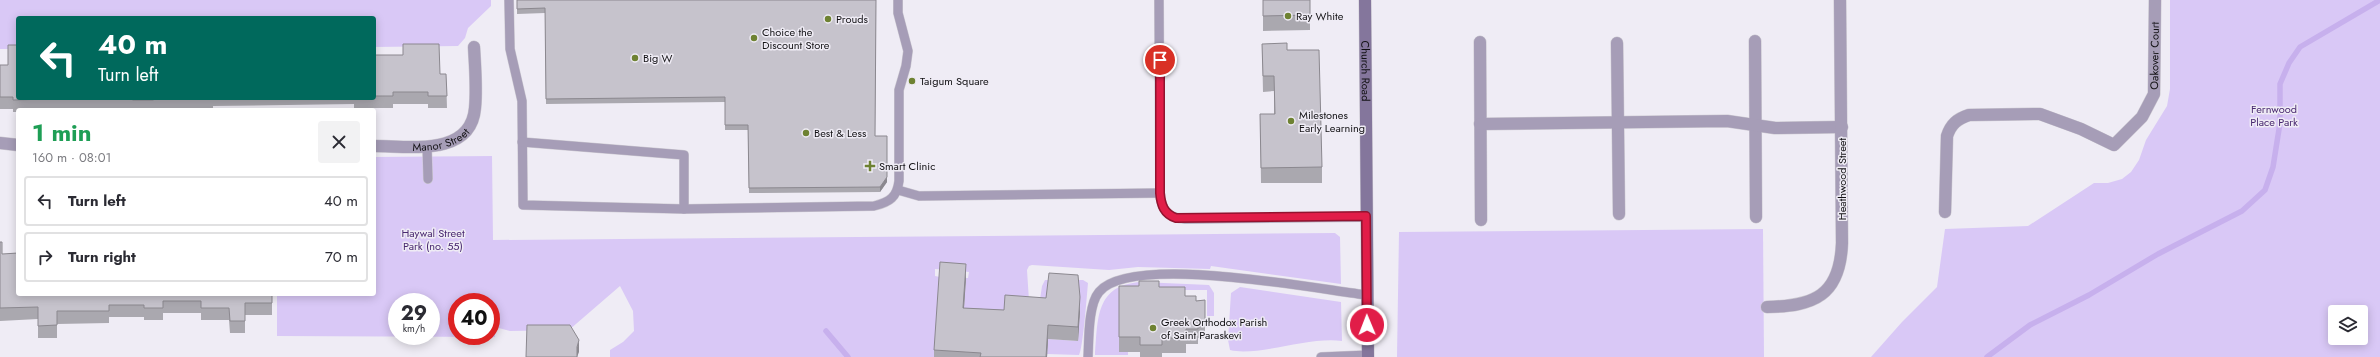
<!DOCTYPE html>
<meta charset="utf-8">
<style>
:root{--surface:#fff;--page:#f2f2f3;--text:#2b2b33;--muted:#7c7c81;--line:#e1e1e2}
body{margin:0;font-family:Jost,sans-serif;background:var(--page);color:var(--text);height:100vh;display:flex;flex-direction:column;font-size:15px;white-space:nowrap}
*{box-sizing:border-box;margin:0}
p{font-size:13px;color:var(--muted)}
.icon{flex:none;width:22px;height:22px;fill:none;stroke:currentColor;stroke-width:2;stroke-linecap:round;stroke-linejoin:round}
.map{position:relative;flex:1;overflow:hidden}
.drawer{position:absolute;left:16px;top:108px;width:360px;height:188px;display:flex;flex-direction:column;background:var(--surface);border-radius:4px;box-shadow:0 2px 10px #0003}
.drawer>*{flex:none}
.top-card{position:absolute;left:16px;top:16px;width:360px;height:84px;border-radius:4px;box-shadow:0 2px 10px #0003;background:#00695c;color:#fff;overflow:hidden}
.controls{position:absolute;left:2328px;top:305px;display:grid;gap:8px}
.controls a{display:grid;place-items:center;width:40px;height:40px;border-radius:4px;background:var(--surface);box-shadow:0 2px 10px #0003;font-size:20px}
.speed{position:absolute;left:388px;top:293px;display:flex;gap:8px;font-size:20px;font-weight:700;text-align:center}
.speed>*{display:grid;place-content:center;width:52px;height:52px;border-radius:50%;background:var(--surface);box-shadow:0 2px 10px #0003;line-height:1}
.speed small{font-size:10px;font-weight:400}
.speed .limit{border:6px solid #d22;background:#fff;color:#111}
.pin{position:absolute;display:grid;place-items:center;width:34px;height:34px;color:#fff;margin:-17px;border:2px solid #fff;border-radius:50%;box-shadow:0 1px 4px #0007}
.me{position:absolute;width:44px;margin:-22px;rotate:359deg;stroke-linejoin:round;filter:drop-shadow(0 0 3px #0008)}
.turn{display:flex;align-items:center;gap:14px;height:84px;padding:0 16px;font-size:18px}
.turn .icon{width:52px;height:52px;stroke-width:2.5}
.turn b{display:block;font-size:28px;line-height:34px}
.round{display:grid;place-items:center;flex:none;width:42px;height:42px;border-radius:4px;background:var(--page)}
.head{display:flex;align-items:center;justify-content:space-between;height:68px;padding:0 16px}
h1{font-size:24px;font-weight:700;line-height:30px;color:#1e9e55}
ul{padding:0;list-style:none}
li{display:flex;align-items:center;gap:12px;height:50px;margin:0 8px 6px;padding:0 8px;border:2px solid var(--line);border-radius:4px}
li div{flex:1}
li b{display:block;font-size:15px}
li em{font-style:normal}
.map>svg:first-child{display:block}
</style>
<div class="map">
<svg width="2380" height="357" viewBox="0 0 2380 357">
<rect width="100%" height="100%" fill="#efecf5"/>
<g fill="#d9c8f6" fill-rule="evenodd">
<polygon points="0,0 491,0 491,6 468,28 465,38 458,46 374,47 374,18 18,18 18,49 0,49"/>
<path d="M 2170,0 L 2380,0 L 2380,357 L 1871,357 L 1902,322 L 1937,287 L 1945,229 L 2028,226 L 2094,183 L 2108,183 L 2122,179 L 2131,172 L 2139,160 L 2146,140 L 2167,106 L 2170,89 ZM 2335,312 L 2361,312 L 2361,338 L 2335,338 Z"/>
<path d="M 492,156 L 493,240 L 1335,233 L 1340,237 L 1341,284 L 1211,266 L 1210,269 L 1138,267 L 1109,270 L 1032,265 L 1029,266 L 1027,270 L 1029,301 L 961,348 L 966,278 L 968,278 L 969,272 L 935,269 L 935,276 L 940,277 L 934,357 L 610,357 L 610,350 L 623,342 L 634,331 L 633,311 L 620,286 L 569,330 L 510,331 L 495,327 L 495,337 L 277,336 L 277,294 L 374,294 L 374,157 ZM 397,302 L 431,302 L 431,336 L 397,336 ZM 457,302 L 491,302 L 491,336 L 457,336 Z"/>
<polygon points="1763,229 1764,357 1397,357 1399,232"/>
<path d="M 1045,280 L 1083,280 L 1088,283 C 1087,294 1083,349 1079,355 L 1047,354 L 1048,339 L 1078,341 L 1080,311 L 1048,298 L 1037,320 L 1042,286 Z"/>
<path d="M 1141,282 L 1209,285 L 1214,293 L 1214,316 L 1207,316 L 1207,290 L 1140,290 L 1119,352 L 1128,352 L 1128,355 L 1095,355 C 1098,319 1095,285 1141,282 Z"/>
<path d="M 1240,287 L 1341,302 L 1342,341 C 1310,336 1257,357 1230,350 L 1228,340 L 1231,293 Z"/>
</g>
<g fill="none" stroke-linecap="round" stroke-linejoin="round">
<g stroke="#c7b0ed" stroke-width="5.5">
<polyline points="826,331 848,357"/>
<polyline points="1987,357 2030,325 2089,295 2158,254 2242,211 2265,190 2273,167 2280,123 2280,84 2289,63 2300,47 2380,0"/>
</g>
<defs>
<g id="lane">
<path d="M 509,0 L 510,49 L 522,101 L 523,205 L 684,209 L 874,206 C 890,202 897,197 899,181 L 899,90 L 906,66 L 908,51 L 898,13 L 898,0"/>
<path d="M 1159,0 L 1160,193 C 1161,210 1168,218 1185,219 L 1366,217"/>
<polyline points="522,142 684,155 684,209"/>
<polyline points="427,146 428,179"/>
<polyline points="898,190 919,196 1160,193"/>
<path d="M 1088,357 C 1089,340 1088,305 1099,292 C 1131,253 1316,289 1367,295"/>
<polyline points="1321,357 1368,355"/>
</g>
<g id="street">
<polyline points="1755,41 1756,217"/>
<polyline points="1480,42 1481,220"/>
<polyline points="1617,43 1619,214"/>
<polyline points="1480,124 1727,121 1775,128 1842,127"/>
<polyline points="0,143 18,145"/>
<path id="s1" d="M 374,146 C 409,146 471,157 475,108 C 477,88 475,67 474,47"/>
<path id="s2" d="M 1945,212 L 1947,136 C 1951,124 1957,119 1969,115 L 2040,114 L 2081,129 L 2114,145 L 2142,117 L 2154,94 L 2155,0"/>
<path d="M 1767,307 C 1814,306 1840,296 1842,243 L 1840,0"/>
</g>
<g id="secondary">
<path id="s3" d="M 1365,0 L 1368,357"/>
</g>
</defs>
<use href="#lane" stroke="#ccc9d1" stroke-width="10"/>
<use href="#street" stroke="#ccc9d1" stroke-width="13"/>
<use href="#secondary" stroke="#ccc9d1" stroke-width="13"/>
<use href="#lane" stroke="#a69db7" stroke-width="9"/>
<use href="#street" stroke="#a69db7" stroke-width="12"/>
<use href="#secondary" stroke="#84769c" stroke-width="12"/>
</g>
<g fill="#aaa8af">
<polygon points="517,0 876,0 875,136 887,182 880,192 749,193 748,130 725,130 725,102 546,104 545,13 517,14"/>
<polygon points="1263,0 1310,0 1310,30 1263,31"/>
<polygon points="1262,44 1287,50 1322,167 1322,183 1261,183 1260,114 1274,114 1274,91 1263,92"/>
<polygon points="374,55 440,74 446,74 447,108 428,108 428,104 393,104 393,108 354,108 354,104 213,106 213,108 153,109 153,110 133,110 133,109 83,110 18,110 18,112 13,112 13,109 0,109 0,65 8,65 18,98 374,98"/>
<polygon points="0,242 2,254 18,294 272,294 272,315 245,315 245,333 230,333 229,320 201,320 201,313 163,313 163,320 144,320 144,317 109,317 109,323 57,324 57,338 38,338 38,319 0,321"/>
<polygon points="966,278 964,308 1004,310 1080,311 1078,341 1048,339 1047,357 934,357 934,350"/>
<polygon points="1119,286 1159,287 1185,296 1196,301 1205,300 1205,338 1198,338 1198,344 1186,344 1186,353 1162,353 1162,357 1140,357 1140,352 1119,352"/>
</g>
<g fill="#8b888f">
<polygon points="887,177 887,182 880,192 880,187"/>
<polygon points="966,264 966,278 963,322 963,308"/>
<polygon points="1080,297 1080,311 1078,341 1078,327"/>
<polygon points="1048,325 1048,339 1047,357 1046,357"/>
<polygon points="579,340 579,352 577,357 577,347"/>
</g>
<g fill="#c6c3cc" stroke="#8b888f">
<polygon points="517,0 876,0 875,136 887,136 887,177 880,187 749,188 748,125 725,125 725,97 546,99 545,8 517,9"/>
<polygon points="1263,0 1310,0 1310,15 1263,16"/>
<polygon points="1287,43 1287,50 1319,50 1322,167 1261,168 1260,114 1275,114 1274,76 1263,76 1262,44"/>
<polygon points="403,44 439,44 440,74 446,74 447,96 428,96 428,92 393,92 393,96 374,96 374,55 403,55"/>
<polygon points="8,45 18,45 18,98 82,98 13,100 13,97 0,97 0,65 8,65"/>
<rect x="133" y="98" width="20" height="2"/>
<polygon points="0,242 2,242 2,254 18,253 18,294 272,294 272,303 245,303 245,321 230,321 229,308 201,308 201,301 163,301 163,308 144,308 144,305 109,305 109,311 57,311 57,325 38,326 38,307 0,308"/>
<polygon points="940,262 966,264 963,308 1004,310 1005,295 1046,298 1049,273 1078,275 1080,297 1078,327 1048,325 1046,357 980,357 981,353 934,350"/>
<polygon points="1139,281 1159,281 1159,287 1185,287 1185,296 1196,296 1196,301 1205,300 1205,323 1198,323 1198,329 1186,329 1186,338 1162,338 1162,345 1140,345 1140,337 1119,337 1119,286 1139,286"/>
<polygon points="527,325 570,325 579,340 577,347 577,357 526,357"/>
</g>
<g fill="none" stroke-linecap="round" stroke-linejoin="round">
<defs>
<path id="route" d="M 1160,60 L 1160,193 C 1161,205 1164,214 1176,218 L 1366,216 L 1367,325"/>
</defs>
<use href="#route" stroke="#92132f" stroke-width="10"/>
<use href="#route" stroke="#e11d48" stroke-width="7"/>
</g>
<g fill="#6e8232" stroke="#efecf5" stroke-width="1.5">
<circle cx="1288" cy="16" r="4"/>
<circle cx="828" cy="19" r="4"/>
<circle cx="754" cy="38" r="4"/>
<circle cx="635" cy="58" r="4"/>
<circle cx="912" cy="81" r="4"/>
<circle cx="1291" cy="121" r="4"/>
<circle cx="806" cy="133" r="4"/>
<path d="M868 160h4v4h4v4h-4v4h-4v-4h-4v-4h4z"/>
<circle cx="1153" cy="328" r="4"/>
</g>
<g text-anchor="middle" stroke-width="3" stroke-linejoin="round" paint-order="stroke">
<g font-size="11" fill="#121114" stroke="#efecf5" text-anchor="start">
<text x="1296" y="20">Ray White</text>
<text x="836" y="23">Prouds</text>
<text x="762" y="36">Choice the<tspan x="762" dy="13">Discount Store</tspan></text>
<text x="643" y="62">Big W</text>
<text x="920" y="85">Taigum Square</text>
<text x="1299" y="119">Milestones<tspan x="1299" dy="13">Early Learning</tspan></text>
<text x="814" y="137">Best &amp; Less</text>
<text x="879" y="170">Smart Clinic</text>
<text x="1161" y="326">Greek Orthodox Parish<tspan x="1161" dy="13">of Saint Paraskevi</tspan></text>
</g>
<g font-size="11" fill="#121114" stroke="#efecf5">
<text dy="4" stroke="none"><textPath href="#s2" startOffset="363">Oakover Court</textPath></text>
<text dy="4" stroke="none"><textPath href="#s3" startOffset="71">Church Road</textPath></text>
<text dy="4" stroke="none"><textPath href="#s1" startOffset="68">Manor Street</textPath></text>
<text transform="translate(1842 179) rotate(-90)" y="4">Heathwood Street</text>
</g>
<g font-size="11" fill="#492970" stroke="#efecf5">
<text x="2274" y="113">Fernwood<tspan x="2274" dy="13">Place Park</tspan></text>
<text x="433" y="237">Haywal Street<tspan x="433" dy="13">Park (no. 55)</tspan></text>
</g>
</g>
</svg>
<div class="controls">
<a><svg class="icon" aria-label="layers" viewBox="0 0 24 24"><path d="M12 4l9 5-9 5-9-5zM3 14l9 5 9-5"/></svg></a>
</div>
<div class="speed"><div>29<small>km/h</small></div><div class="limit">40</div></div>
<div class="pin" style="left:1160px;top:60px;background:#d93025"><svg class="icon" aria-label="arrive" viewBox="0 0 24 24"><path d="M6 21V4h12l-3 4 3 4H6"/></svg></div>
<svg class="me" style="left:1367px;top:325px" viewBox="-20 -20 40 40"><circle r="17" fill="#e11d48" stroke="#fff" stroke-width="3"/><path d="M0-11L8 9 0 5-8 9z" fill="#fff"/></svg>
<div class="top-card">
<div class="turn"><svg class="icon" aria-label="left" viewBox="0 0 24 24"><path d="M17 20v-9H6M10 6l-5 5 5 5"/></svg><div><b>40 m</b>Turn left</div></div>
</div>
<section class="drawer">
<div class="head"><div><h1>1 min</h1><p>160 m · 08:01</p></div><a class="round"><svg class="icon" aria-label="close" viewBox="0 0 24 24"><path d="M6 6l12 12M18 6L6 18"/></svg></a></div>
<ul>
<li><svg class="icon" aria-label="left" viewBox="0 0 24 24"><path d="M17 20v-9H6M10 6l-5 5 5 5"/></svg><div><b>Turn left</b></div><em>40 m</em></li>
<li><svg class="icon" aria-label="right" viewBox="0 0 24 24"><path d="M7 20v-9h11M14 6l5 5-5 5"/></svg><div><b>Turn right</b></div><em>70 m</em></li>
</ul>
</section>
</div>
